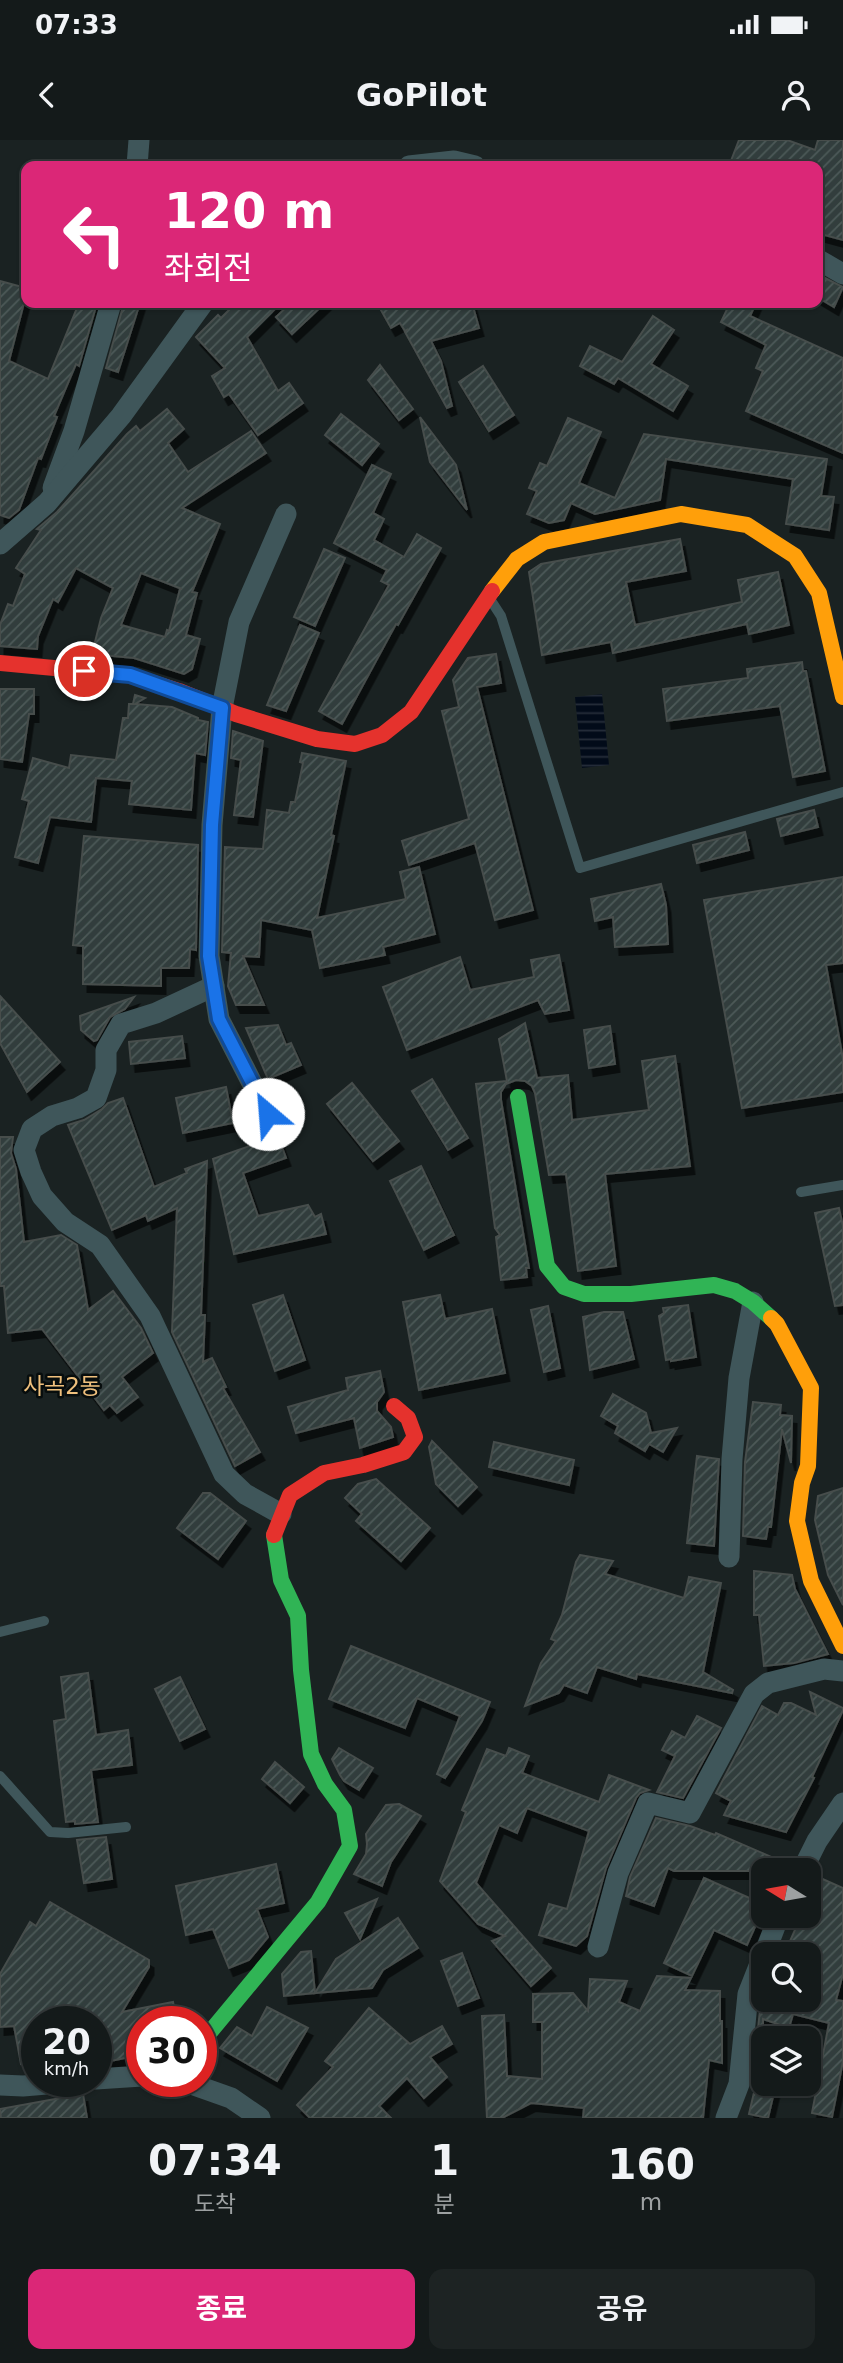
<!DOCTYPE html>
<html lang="ko">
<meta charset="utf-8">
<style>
:root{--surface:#141a1a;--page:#1d2323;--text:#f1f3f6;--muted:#9da1a2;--line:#333839;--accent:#db2777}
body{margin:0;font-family:"DejaVu Sans","Noto Sans KR",sans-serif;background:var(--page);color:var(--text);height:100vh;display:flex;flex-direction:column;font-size:26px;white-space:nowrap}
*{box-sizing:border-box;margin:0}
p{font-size:23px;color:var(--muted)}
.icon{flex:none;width:38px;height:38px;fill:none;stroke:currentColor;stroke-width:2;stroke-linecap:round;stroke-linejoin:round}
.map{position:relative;height:1978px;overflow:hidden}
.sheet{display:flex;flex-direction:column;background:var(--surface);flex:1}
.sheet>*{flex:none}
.banner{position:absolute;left:21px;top:21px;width:802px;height:147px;border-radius:14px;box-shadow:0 2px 5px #0004,0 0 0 2px var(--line);background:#db2777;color:#fff;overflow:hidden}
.needle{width:46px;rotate:281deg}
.fabs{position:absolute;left:751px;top:1718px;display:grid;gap:14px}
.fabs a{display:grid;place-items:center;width:70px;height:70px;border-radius:14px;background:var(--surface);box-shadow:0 2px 5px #0004,0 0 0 2px var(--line);font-size:35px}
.speed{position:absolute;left:21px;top:1866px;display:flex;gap:14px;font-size:35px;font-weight:700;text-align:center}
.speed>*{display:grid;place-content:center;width:91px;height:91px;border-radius:50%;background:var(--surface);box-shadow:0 2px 5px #0004,0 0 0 2px var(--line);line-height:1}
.speed small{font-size:18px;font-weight:400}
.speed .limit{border:10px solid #d22;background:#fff;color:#111}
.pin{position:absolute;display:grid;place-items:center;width:60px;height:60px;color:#fff;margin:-30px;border:4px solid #fff;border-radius:50%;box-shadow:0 2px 7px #0007}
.me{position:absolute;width:77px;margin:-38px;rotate:333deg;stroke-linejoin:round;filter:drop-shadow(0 0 5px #0008)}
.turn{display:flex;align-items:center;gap:24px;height:147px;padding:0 28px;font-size:32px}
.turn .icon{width:91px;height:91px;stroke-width:2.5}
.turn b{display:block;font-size:49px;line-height:60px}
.eta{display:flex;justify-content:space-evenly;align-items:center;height:119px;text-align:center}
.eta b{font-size:42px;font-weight:700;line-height:49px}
.action{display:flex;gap:14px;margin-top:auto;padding:14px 28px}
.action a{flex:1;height:80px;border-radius:14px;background:var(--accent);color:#fff;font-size:28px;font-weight:700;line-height:80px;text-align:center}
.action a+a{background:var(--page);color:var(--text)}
.status{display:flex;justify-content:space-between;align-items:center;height:49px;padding:0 35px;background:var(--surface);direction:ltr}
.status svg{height:19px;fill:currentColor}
header{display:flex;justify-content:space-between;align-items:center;height:91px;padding:0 28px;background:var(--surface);font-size:32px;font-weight:700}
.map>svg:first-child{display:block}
</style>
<div class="status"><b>07:33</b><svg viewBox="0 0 49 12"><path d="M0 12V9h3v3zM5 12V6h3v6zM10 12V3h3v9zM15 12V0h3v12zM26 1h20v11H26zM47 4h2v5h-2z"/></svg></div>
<header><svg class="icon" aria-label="back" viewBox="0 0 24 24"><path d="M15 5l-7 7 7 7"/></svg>GoPilot<svg class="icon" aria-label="person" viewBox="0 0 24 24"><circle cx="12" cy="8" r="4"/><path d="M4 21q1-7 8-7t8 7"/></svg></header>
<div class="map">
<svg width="843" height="1978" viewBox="0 0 843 1978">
<defs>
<pattern id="water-rules" width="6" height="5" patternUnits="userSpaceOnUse" patternTransform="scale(1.75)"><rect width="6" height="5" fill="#020b19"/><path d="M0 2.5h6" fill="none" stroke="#262e3a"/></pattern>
<pattern id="building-hatch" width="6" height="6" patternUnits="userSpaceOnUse" patternTransform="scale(1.75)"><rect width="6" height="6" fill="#303e3c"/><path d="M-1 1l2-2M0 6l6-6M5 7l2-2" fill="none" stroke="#4d5958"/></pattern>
<filter id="shadow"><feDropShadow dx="4.5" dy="8" stdDeviation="0" flood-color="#0009"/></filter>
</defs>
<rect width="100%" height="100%" fill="#1a2222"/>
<polygon fill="url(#water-rules)" points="602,554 609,625 582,628 575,557"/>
<g fill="url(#building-hatch)" stroke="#464d4c" stroke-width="2" fill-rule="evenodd" filter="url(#shadow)">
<polygon points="739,0 787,0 815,10 818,0 843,0 843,100 817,93 817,26 729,26"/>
<polygon points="817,134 843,147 834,167 817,157"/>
<polygon points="0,141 26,148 26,155 9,221 48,239 79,163 97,163 79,226 76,224 54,276 57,277 41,319 38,318 19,370 9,378 0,375"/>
<polygon points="124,163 140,163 118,232 106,228"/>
<polygon points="236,163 281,163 247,197 278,251 289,243 303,263 258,295 229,254 224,257 212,236 225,228 196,197 218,175 221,178"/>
<polygon points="291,163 325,163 292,194 276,177"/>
<polygon points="377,163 472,163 479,188 431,201 441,221 452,266 447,268 405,192 408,189 405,191 400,183 391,188"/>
<polygon points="730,163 756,163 750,176 843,218 843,313 746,271 763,231 756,228 766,205 721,182"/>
<polygon points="653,176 674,190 651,224 688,246 673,271 618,238 614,244 580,226 590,206 622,222"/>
<polygon points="380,225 413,269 399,280 368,240"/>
<polygon points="483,226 514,275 489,291 459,242"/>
<path d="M 167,269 L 184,289 L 168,303 L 188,332 L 251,291 L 266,313 L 182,368 L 220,384 L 192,452 L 197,453 L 186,495 L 200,499 L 192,529 L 184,534 L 134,518 L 92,514 L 101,478 L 113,448 L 76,428 L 58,462 L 53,459 L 38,496 L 37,509 L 0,506 L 0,485 L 8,464 L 13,466 L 25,434 L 16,428 L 41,390 L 37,389 L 57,372 L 127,294 L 136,286 L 140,291 ZM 141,433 L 182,449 L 180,449 L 169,491 L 167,490 L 165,497 L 121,485 Z"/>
<polygon points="341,274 379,304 362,325 325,295"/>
<polygon points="420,277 456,325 467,370 430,322"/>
<polygon points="568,278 601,292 579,343 615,358 644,294 827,319 821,356 834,357 829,390 786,384 793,339 666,319 660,360 595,374 571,363 564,380 549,383 527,374 537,351 529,348 540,323 547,326"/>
<polygon points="372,325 391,334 373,373 384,379 374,400 404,417 417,394 441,408 398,485 396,484 342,584 319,571 389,445 381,441 387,430 334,403"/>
<polygon points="680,399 686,431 626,442 635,485 742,462 738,440 778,432 789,485 749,494 747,484 613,513 611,502 542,515 529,432 541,424"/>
<polygon points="324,409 345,418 315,486 294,477"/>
<polygon points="300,485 319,493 286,571 267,565"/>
<polygon points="496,514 501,543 477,547 533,770 495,780 475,703 409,725 402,701 469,679 442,571 459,567 453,540 468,518"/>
<polygon points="802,522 803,531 806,531 825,631 793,637 780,566 667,581 663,549 748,538 747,529"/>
<polygon points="0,549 34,549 34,574 29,574 22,622 0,619"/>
<polygon points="135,555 145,558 135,564 172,567 198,578 198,580 208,582 205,615 195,613 191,670 129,664 132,641 96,638 91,682 50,677 38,723 15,717 29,661 22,659 33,618 69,628 71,615 116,620 123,578 128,578 129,564 133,564"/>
<polygon points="233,591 263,601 253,677 234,675 241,620 231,618"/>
<polygon points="302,613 346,621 331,695 334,696 317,778 406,759 400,732 419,727 435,794 383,807 385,815 320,828 312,790 261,780 259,817 243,816 264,865 236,865 228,846 231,813 222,812 225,707 263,709 267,670 289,673 291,662 295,662 303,623 300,622"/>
<polygon points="814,670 818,687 781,696 777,679"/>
<polygon points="745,692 749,710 697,723 693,705"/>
<polygon points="84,696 198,705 196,810 190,809 189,828 161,828 161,846 83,844 83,806 73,805"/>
<polygon points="843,737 843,823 826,825 843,919 843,952 742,968 704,760"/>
<polygon points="661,744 666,765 668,804 615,807 613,777 595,781 591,759"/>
<polygon points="559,815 569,870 545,874 538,860 407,910 383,847 460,817 470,850 534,837 531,820"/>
<polygon points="0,856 60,922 27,952 0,903"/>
<polygon points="134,857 125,869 110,877 97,900 94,901 81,890 80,876"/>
<polygon points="525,883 537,938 568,935 572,980 649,970 642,921 675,916 690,1026 605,1034 616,1126 578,1131 566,1034 549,1035 535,953 532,946 525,941 516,940 506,944 501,952 501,960 529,1128 526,1128 527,1137 501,1140 496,1097 500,1095 495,1088 476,944 507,941 499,899"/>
<polygon points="278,885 286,905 291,903 301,925 268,939 246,888"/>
<polygon points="610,886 615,924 589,928 584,890"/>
<polygon points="182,896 185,918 131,924 129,902"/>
<polygon points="432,939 468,998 448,1010 412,951"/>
<polygon points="352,943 399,1001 373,1021 327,964"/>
<polygon points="226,947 233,983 183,993 176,958"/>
<polygon points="123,958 154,1047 187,1033 185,1029 207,1021 201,1175 205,1175 203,1222 212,1218 226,1247 223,1248 260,1312 235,1326 172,1192 177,1068 148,1081 146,1075 112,1090 68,985 84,980 102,969 108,963"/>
<polygon points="278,996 286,1018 243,1033 258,1076 308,1065 315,1077 321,1074 326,1094 234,1114 213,1019"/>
<polygon points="0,997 13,997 11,1013 16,1029 24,1102 61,1095 77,1105 88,1170 113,1151 141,1188 153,1213 122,1237 138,1257 117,1273 110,1265 104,1270 42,1189 8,1193 4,1146 0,1146"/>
<polygon points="421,1026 454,1095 424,1110 390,1041"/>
<polygon points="839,1068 843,1086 843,1165 835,1166 815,1073"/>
<polygon points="283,1155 305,1220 275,1231 253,1165"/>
<polygon points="440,1155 445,1179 492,1169 505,1233 419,1250 403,1162"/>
<polygon points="688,1165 696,1217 671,1221 671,1219 666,1220 659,1176 664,1173 663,1168"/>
<polygon points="548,1166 560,1228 544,1232 531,1170"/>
<polygon points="604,1172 623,1172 634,1219 590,1230 583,1177"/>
<polygon points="380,1231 384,1252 377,1262 377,1271 391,1287 393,1297 360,1308 354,1278 296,1293 288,1267 348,1250 346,1238"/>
<polygon points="613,1254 646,1273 651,1293 677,1288 663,1312 649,1304 645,1311 615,1293 618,1286 601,1276"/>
<polygon points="753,1262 781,1265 780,1275 792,1276 791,1323 782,1289 771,1387 768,1387 766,1399 743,1396 745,1322"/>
<polygon points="432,1301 477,1347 458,1366 436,1344 429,1307"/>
<polygon points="494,1302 574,1320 569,1345 489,1327"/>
<polygon points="697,1316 719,1319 714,1406 687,1403"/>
<polygon points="376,1339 430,1388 401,1421 356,1381 362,1374 345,1358 358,1344"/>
<polygon points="843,1348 843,1465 828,1435 815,1380 818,1356"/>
<polygon points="203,1353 210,1353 246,1381 218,1419 177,1388"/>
<polygon points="580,1415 613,1421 605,1434 684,1458 689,1437 721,1443 703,1532 733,1550 732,1553 637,1534 636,1539 597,1527 587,1553 564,1545 559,1553 525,1566 541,1523 556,1501 551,1499 562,1475 576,1422"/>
<polygon points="754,1431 792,1435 795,1449 828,1514 794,1523 764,1526 759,1475 754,1475"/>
<polygon points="351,1506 490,1562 482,1581 445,1638 437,1634 460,1576 417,1558 405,1588 329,1559"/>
<polygon points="88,1533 96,1595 128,1590 132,1625 91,1630 98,1682 75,1684 75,1681 66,1682 54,1581 66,1579 61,1537"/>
<polygon points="180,1537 205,1589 180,1601 155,1549"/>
<polygon points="810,1552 843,1568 843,1570 812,1637 814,1638 786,1692 724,1675 731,1661 716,1653 762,1566 778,1575 784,1563 791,1563 816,1575"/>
<polygon points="697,1576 721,1588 683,1658 657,1652 675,1616 662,1610 672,1591 685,1598"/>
<polygon points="339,1608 373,1628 359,1650 344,1641 340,1635 332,1619"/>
<polygon points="509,1608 529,1616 522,1633 599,1662 609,1635 649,1650 640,1653 636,1658 606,1728 587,1796 576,1806 539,1795 549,1764 567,1769 589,1691 527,1668 517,1693 499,1685 476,1743 551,1828 531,1846 492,1801 505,1796 478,1784 440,1741 466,1672 462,1670 487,1609 506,1616"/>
<polygon points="275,1622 304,1647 290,1663 262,1639"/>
<polygon points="399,1664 421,1676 391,1722 382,1746 354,1734 366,1714 367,1704 366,1694 386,1665"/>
<polygon points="656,1678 690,1686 715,1695 716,1693 790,1725 789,1731 674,1731 668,1728 654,1766 626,1756 630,1737"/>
<polygon points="106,1697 112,1739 84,1743 77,1700"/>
<polygon points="276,1724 284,1763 257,1769 268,1797 249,1820 229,1828 213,1789 186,1795 176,1746"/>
<polygon points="818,1737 843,1748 843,1834 836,1860 843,1861 843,1921 832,1977 812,1973 829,1883 793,1874 789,1888 763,1879 763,1930 754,1928 760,1870 764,1860 808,1860 808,1815 784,1815 801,1776 808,1776 808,1759"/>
<polygon points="704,1738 763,1764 763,1769 747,1805 714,1790 692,1836 664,1823"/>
<polygon points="377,1759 360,1799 345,1773"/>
<polygon points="50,1762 149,1820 149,1827 122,1872 173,1862 177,1881 142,1881 142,1895 127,1898 130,1917 96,1924 96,1881 37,1881 37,1921 21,1924 14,1886 0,1887 0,1834 30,1782 36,1786"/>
<polygon points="398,1778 418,1808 383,1830 372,1848 315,1853 336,1819"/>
<polygon points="311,1811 315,1853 284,1856 282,1834 301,1812"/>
<polygon points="462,1813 479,1858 458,1866 441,1821"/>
<polygon points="657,1836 691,1838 685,1850 720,1851 720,1881 722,1881 722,1923 709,1920 703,1978 583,1978 584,1968 531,1963 502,1978 487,1978 482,1876 504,1875 507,1936 542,1939 542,1882 533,1882 533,1854 573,1853 588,1871 590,1839 627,1841 619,1862 640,1871"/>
<polygon points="267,1867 308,1888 277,1941 220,1908 237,1887 252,1896"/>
<polygon points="369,1868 410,1904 442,1886 452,1904 430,1917 447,1937 424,1958 407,1938 379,1966 391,1978 310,1978 297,1965 333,1927 325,1921"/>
<polygon points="756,1944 776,1944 768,1978 749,1974"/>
<polygon points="83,1954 87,1978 1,1978 0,1969"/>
</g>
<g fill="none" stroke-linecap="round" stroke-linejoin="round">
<g stroke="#3f565a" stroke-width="10">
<polyline points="490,459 501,476 580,728 843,652"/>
<polyline points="801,1052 843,1045"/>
<polyline points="0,1492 44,1481"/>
<polyline points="0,1636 50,1692 68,1693 126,1687"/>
</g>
<g stroke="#3f565a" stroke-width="21">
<polyline points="137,26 139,0"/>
<polyline points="409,26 454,21 475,26"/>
<polyline points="817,119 843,134"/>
<polyline points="53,348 74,291 111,163"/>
<polyline points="0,404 47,363 121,276 203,163"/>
<polyline points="214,846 156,873 121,884 106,910 106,930 96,958 78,968 52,976 32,989 24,1010 31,1032 42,1056 65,1082 100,1105 150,1176 224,1334 245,1354 281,1374"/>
<polyline points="268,974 219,879 209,816 212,685 222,568 239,482 286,374"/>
<polyline points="729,1417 732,1319 739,1238 753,1162"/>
<polyline points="802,1731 817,1701 843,1663"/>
<polyline points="598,1807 618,1733 648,1663 690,1673 754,1554 768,1543 824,1529 843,1531"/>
<polyline points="764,1815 779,1776"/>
<polyline points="96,1939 142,1936"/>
<polyline points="183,1941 231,1958 260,1978"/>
<polyline points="0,1945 23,1946 82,1941"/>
<polyline points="726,1978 739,1944 748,1854 763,1816"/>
</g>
<g stroke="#30b455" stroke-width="16">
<polyline points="518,957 547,1126 564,1147 584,1154 631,1154 714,1145 735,1151 753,1162 771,1178"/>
<polyline points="201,1903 318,1762 350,1706 344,1670 325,1644 311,1614 301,1530 298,1476 281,1440 274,1395"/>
</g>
<g stroke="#ff9f0a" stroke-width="16">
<polyline points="492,451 517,419 544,402 681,374 747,385 795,416 819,453 843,557"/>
<polyline points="771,1178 777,1184 811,1248 808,1326 802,1343 797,1381 811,1441 843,1506"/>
</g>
<g stroke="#e5322d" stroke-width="16">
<polyline points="0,523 129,535 179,551 236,574 317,599 355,604 382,595 411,572 492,451"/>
<polyline points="274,1395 290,1355 324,1333 363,1325 404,1312 415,1297 408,1278 394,1266"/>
</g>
</g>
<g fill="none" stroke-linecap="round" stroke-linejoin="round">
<defs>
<polyline id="route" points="84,531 130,535 222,568 212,685 209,816 219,879 268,974"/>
</defs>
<use href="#route" stroke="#114b97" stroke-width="18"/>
<use href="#route" stroke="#1a73e8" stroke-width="12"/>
</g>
<g text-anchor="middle" stroke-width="5" stroke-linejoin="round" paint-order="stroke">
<g font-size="23" fill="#efc07d" stroke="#070d0d">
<text x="62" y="1254">사곡2동</text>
</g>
</g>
</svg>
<div class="fabs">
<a><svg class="needle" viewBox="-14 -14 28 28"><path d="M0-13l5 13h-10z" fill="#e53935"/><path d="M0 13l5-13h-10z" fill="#9da1a2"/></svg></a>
<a><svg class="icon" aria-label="search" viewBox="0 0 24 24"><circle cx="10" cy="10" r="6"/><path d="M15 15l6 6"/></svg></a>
<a><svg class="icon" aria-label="layers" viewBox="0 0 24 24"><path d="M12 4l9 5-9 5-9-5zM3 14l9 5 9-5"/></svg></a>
</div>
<div class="speed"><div>20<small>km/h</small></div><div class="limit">30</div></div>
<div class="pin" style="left:84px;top:531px;background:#d93025"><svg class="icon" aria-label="arrive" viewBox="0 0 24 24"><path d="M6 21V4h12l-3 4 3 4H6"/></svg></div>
<svg class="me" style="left:268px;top:974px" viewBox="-20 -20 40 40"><circle r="19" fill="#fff"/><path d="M0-13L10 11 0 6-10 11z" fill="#1a73e8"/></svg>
<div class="banner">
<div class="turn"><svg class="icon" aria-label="left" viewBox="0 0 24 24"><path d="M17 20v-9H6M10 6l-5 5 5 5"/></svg><div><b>120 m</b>좌회전</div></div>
</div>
</div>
<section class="sheet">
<div class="eta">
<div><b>07:34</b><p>도착</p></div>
<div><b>1</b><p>분</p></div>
<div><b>160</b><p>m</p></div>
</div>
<div class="action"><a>종료</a><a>공유</a></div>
</section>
